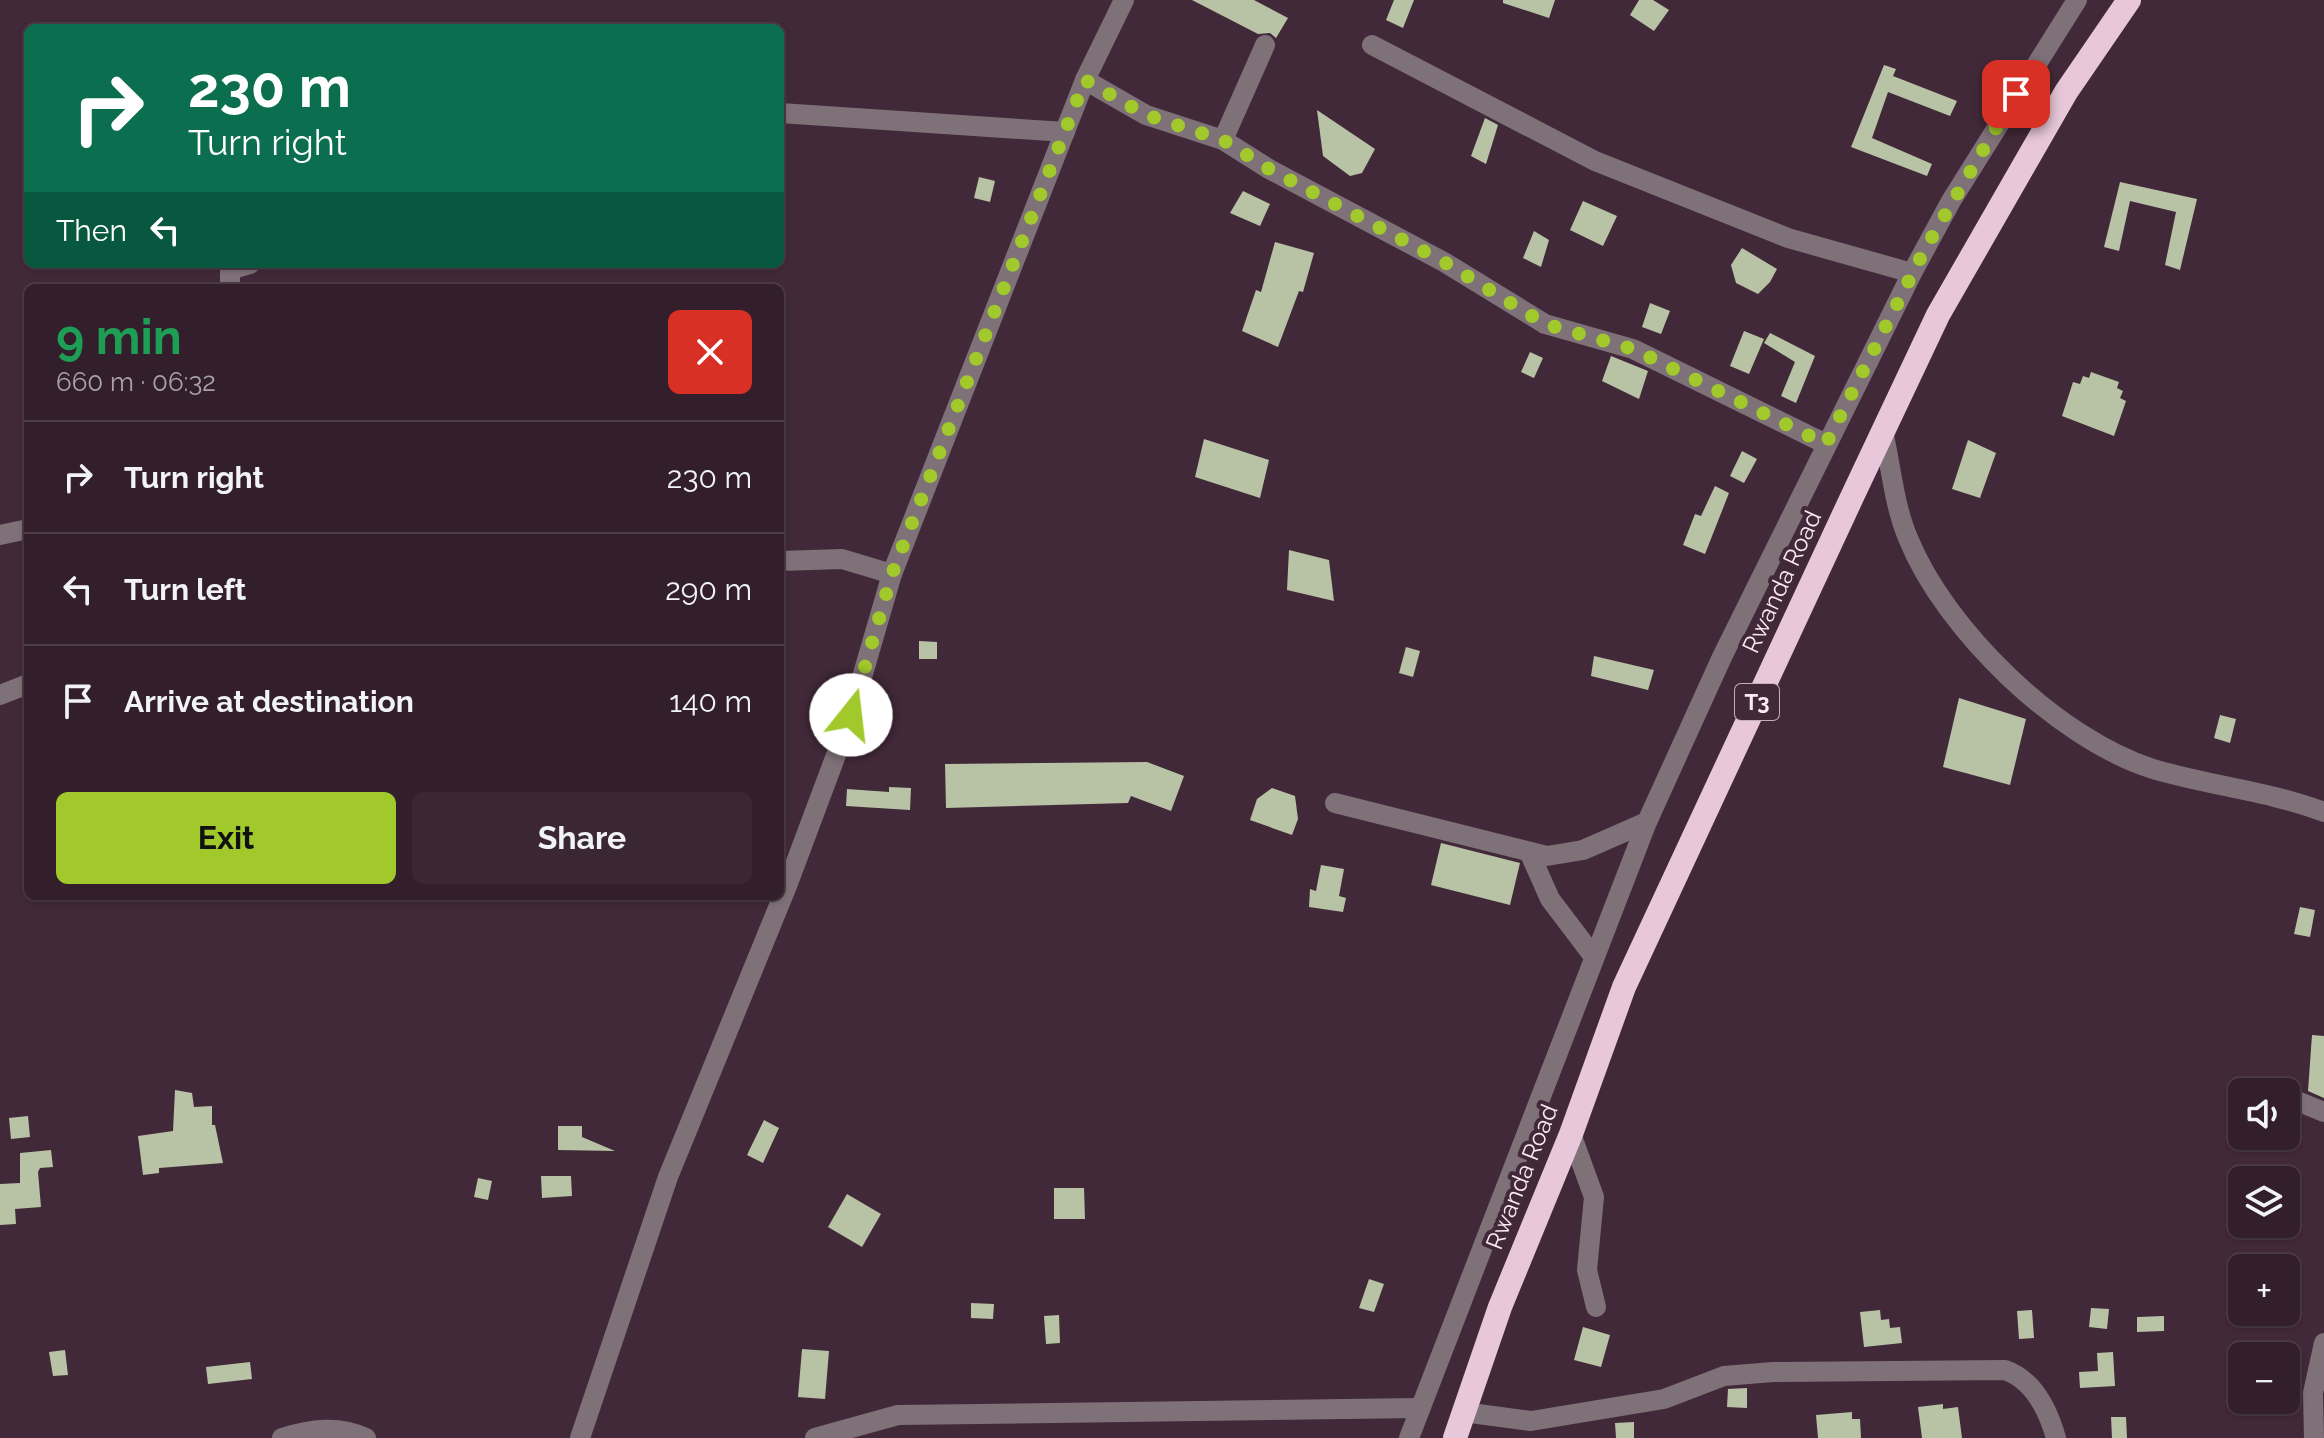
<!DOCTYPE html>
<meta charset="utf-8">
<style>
:root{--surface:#321f2b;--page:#3a2733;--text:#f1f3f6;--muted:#a8a2a9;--line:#4d3d47;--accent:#a1c92b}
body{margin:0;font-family:Raleway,sans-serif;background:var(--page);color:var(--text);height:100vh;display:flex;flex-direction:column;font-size:30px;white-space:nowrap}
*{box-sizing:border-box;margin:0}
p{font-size:26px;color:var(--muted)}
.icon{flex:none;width:44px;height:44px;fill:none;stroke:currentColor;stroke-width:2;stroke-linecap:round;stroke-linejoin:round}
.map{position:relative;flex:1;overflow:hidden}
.sheet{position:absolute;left:24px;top:284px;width:760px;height:616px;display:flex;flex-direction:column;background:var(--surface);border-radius:12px;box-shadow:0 2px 6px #0004,0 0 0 2px var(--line)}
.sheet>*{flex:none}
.banner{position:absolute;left:24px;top:24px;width:760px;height:244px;border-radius:12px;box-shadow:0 2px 6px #0004,0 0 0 2px var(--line);background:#0b6e4f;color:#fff;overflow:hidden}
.tools{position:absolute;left:2228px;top:1078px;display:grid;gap:16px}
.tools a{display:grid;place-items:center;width:72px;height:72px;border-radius:12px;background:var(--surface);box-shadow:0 2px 6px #0004,0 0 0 2px var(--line);font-size:40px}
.pin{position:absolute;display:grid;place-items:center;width:68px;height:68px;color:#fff;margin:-34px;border-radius:16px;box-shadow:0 4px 12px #0006}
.me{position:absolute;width:88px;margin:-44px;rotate:16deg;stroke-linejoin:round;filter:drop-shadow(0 0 6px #0008)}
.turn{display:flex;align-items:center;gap:28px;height:168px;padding:0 32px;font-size:36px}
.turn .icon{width:104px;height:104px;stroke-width:2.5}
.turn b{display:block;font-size:56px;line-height:68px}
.then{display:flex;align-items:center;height:76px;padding:0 32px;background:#0003;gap:16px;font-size:30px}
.round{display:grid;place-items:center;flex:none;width:84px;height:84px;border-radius:12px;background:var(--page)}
.head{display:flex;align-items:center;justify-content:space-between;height:136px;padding:0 32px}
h1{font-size:48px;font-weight:700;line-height:60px;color:#1e9e55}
.action{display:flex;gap:16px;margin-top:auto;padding:16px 32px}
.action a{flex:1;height:92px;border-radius:12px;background:var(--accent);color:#111;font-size:32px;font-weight:700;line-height:92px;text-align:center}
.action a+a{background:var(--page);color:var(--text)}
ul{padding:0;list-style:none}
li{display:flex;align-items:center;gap:24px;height:112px;padding:0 32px;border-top:2px solid var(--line)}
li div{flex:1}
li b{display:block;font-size:30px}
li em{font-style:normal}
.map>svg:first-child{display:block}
</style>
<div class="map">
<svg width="2324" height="1438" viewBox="0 0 2324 1438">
<rect width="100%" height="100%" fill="#422939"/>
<g fill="#b8c3a5">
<polygon points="1192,0 1254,0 1288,18 1276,38 1270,33 1258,34"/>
<polygon points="1394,0 1414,0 1403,28 1386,20"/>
<polygon points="1503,0 1555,0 1549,18 1503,3"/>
<polygon points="1639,0 1653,0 1669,10 1654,31 1630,15"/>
<polygon points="1884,65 1896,69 1893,76 1957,101 1950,116 1888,92 1872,138 1932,164 1927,176 1851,147"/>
<polygon points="1317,110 1375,149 1362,173 1350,176 1323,156"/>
<polygon points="1485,118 1498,125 1486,164 1471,156"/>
<polygon points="979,177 995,181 990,202 974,198"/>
<polygon points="2120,182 2197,199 2180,270 2165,265 2176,212 2130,201 2119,251 2104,247"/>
<polygon points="1243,191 1270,204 1260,226 1230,213"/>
<polygon points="1583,201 1617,216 1603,246 1570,230"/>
<polygon points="1534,231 1549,240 1541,267 1523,258"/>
<polygon points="1275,242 1314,253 1303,292 1299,291 1278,347 1242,331 1256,290 1261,292"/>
<polygon points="1742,248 1777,269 1770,282 1758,294 1736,283 1731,265"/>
<polygon points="1650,303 1670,311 1661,334 1642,327"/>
<polygon points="1744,331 1764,339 1749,374 1730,366"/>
<polygon points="1770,333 1815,356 1796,403 1781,396 1795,362 1764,343"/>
<polygon points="1530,352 1543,358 1534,378 1521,372"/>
<polygon points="1611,356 1648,371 1639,399 1602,381"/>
<polygon points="2091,372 2119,382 2117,388 2123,391 2120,398 2126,401 2114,436 2062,416 2073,382 2080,384 2083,376 2089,378"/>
<polygon points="1204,439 1269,460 1260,498 1195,477"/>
<polygon points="1968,440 1996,453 1980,498 1952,489"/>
<polygon points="1742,451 1757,459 1744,483 1730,476"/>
<polygon points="1715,486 1729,493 1705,554 1683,545 1695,514 1701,516"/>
<polygon points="1289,550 1329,560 1334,601 1287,590"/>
<polygon points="919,641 937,642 937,659 919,659"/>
<polygon points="1406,647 1420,651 1413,677 1399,673"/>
<polygon points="1594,656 1654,670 1648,690 1591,676"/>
<polygon points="1959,698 2026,719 2010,785 1943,767"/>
<polygon points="2220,715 2236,719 2230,743 2214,738"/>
<polygon points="1147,762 1184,776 1171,811 1131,796 1128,803 946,808 945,764"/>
<polygon points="889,787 911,788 910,810 846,806 847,789 889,792"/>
<polygon points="1272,788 1295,796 1298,819 1292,835 1250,820 1257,799"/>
<polygon points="1441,843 1520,863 1510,905 1431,885"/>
<polygon points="1321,865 1344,869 1339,896 1346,898 1343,912 1309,907 1310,889 1316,891"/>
<polygon points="2300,907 2315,910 2310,937 2294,934"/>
<polygon points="2312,1035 2324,1036 2324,1098 2308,1091"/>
<polygon points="175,1090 192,1093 194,1107 212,1106 212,1125 215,1125 223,1163 159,1168 159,1173 143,1175 138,1136 173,1131"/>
<polygon points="28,1116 30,1137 11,1139 9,1118"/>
<polygon points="764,1120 779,1128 763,1163 747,1155"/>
<polygon points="558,1126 582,1126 582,1137 615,1151 558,1150"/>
<polygon points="51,1150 53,1167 40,1168 38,1172 41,1207 15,1209 16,1224 0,1225 0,1184 20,1183 20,1153"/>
<polygon points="541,1176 571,1176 572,1196 542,1198"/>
<polygon points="478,1178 492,1181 488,1200 474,1197"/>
<polygon points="1054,1188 1084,1188 1085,1219 1054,1219"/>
<polygon points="847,1194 881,1214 862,1247 828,1227"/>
<polygon points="1369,1279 1384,1284 1374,1312 1359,1308"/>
<polygon points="971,1303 994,1304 993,1319 971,1318"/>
<polygon points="2091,1308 2109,1309 2107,1329 2089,1327"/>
<polygon points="1880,1310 1881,1320 1889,1319 1890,1328 1900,1327 1902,1343 1864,1347 1860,1312"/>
<polygon points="2032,1310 2034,1338 2019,1339 2017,1311"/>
<polygon points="1059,1315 1060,1343 1046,1344 1044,1316"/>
<polygon points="2164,1316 2164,1331 2137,1332 2137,1317"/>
<polygon points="1583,1327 1610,1335 1601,1367 1574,1360"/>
<polygon points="802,1349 829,1351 825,1399 798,1397"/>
<polygon points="65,1350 68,1375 53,1376 49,1352"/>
<polygon points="2113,1352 2115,1386 2080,1388 2079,1372 2098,1371 2097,1353"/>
<polygon points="250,1362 252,1379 208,1384 206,1367"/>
<polygon points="1747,1388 1747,1408 1727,1407 1728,1389"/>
<polygon points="1943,1404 1943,1409 1958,1407 1962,1438 1922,1438 1918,1407"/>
<polygon points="1852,1412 1852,1419 1860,1419 1861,1438 1818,1438 1816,1415"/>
<polygon points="2111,1417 2126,1417 2127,1438 2112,1438"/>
<polygon points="1634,1422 1634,1438 1616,1438 1615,1423"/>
</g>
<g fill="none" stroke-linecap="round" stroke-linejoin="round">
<g stroke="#7e7178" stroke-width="20">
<polyline points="1372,45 1595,161 1788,238 1912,273"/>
<polyline points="1085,80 1146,115 1223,140 1269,169 1444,262 1545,324 1633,349 1826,444"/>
<polyline points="780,113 1065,132"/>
<polyline points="1223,140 1265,45"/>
<polyline points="230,288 230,270 250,264"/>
<path d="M 1883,431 C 1891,466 1894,505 1908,538 C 1945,630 2058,739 2153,769 C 2210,786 2269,791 2324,812"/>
<polyline points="0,535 28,529"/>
<polyline points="780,561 842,559 892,574"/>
<polyline points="0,695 28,684"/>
<polyline points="1335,803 1547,856 1583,850 1647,822"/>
<polyline points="1530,854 1550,899 1594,957"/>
<polyline points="2292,1099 2324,1112"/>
<polyline points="1571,1134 1594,1197 1587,1270 1596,1307"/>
<path d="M 1463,1412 L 1531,1421 L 1664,1399 L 1724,1376 L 1773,1372 L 2005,1370 C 2034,1380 2048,1410 2056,1438"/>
<path d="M 282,1438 C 311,1429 338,1425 366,1438"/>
<polyline points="580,1438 668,1177 787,886 851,715 892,574 1085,80 1124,0"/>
<polyline points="815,1438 898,1415 1419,1408"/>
<polyline points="1409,1438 1647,822 1722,657 1912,273 1951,201 2077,0"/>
<polyline points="2314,1438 2313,1393 2324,1343"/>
</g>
<polyline stroke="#e7c7d9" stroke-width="24" points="1455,1438 1500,1307 1571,1134 1624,987 1852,497 1938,315 2066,92 2129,0"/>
</g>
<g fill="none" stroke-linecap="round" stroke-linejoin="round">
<polyline stroke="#a1c92b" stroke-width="14" stroke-dasharray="0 25.2" points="851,715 892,574 1085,80 1146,115 1223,140 1269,169 1444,262 1545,324 1633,349 1826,444 1925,249 2016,94"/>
</g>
<g text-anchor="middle" stroke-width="8" stroke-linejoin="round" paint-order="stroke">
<rect fill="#422939" stroke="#c4b0bb" stroke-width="2" x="1735" y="684" width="44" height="36" rx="6"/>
<g font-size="22" font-weight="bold" fill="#fbeaf3">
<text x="1757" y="710">T3</text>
</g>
<g font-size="24" fill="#fbeaf3" stroke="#422939">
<text transform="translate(1782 582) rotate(-65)" y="8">Rwanda Road</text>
<text transform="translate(1522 1177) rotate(-68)" y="8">Rwanda Road</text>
</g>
</g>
</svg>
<div class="tools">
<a><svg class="icon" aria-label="sound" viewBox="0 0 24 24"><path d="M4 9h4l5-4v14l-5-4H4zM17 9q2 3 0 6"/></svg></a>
<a><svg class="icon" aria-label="layers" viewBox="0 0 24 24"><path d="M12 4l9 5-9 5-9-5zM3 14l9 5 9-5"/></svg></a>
<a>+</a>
<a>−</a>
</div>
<div class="pin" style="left:2016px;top:94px;background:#d93025"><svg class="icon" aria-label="arrive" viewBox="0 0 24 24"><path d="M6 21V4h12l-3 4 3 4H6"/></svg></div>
<svg class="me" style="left:851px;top:715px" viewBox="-20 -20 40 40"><circle r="19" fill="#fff"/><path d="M0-13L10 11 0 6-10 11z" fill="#a1c92b"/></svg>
<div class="banner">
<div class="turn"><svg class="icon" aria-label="right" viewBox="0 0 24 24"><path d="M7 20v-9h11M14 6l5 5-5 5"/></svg><div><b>230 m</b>Turn right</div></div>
<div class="then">Then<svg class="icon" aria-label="left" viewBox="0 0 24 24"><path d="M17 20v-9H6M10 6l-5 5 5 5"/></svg></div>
</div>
<section class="sheet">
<div class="head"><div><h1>9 min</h1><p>660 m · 06:32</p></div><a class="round" style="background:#d93025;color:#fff"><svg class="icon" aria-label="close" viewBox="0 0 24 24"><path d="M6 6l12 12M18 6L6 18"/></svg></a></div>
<ul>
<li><svg class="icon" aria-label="right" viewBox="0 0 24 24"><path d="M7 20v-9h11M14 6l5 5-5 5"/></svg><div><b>Turn right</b></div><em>230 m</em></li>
<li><svg class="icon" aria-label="left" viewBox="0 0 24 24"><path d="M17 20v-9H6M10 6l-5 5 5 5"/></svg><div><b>Turn left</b></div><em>290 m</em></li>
<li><svg class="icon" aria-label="arrive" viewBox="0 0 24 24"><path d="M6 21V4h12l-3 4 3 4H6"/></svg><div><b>Arrive at destination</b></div><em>140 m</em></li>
</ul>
<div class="action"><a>Exit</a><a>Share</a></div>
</section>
</div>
